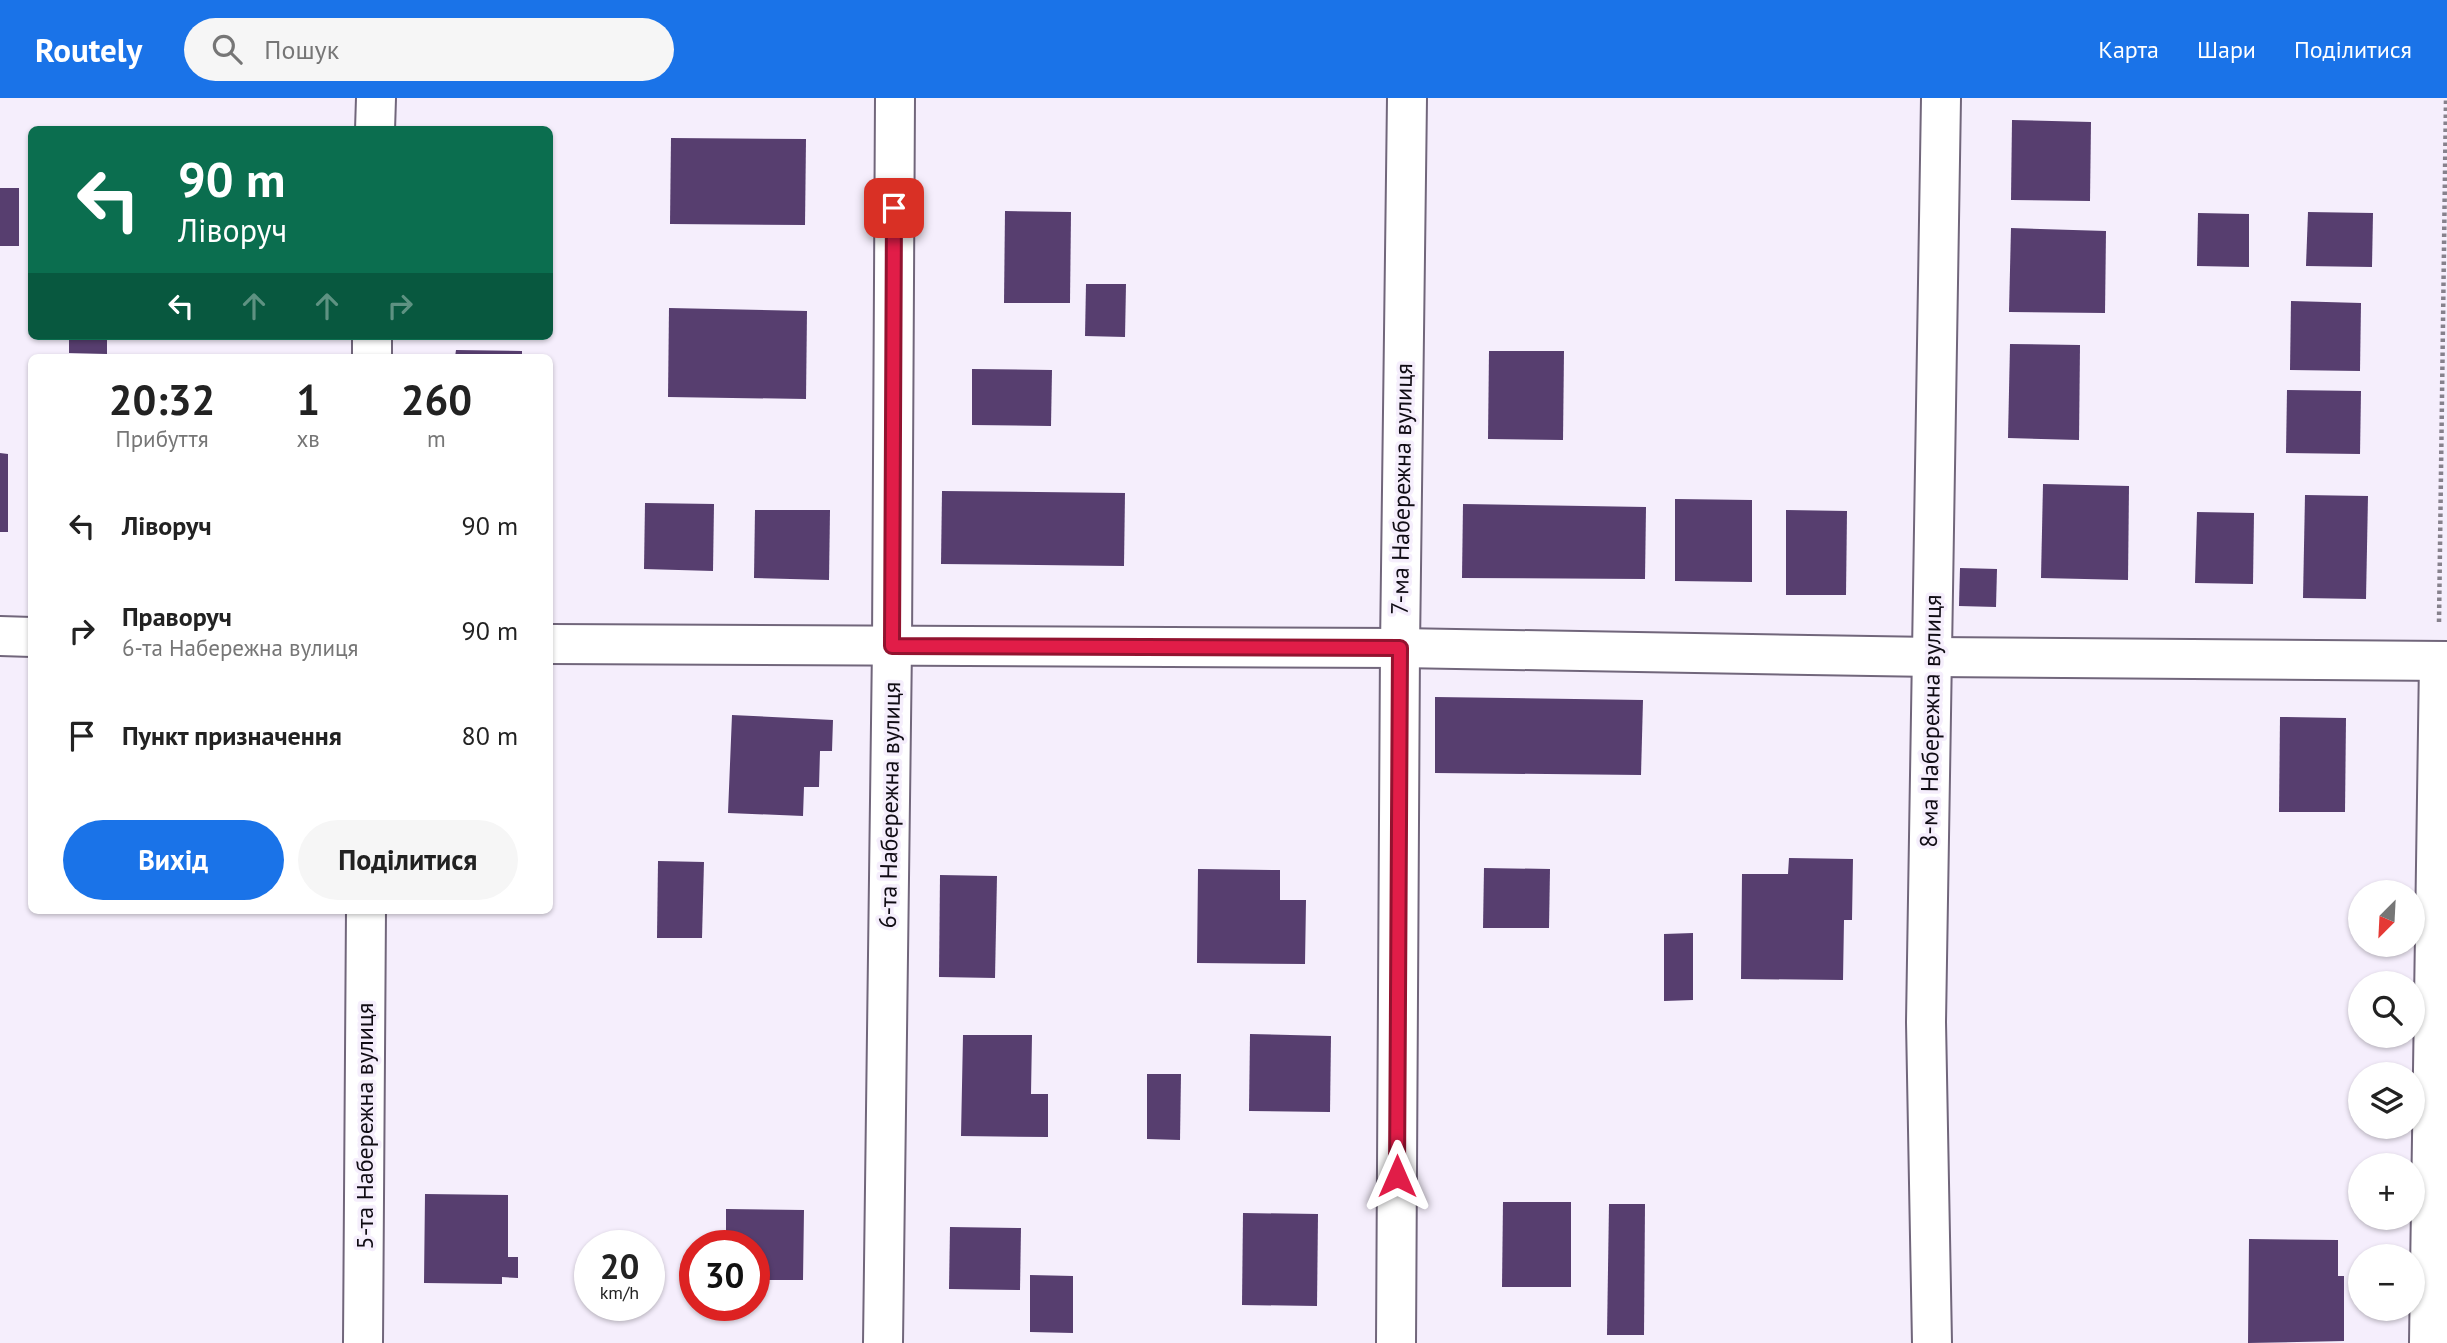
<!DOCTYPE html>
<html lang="uk">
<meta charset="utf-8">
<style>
:root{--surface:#fff;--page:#f6f6f6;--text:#222;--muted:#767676;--accent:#1a73e8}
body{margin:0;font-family:"PT Sans",sans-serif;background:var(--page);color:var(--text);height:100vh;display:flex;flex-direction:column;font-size:26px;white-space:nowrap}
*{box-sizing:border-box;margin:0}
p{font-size:23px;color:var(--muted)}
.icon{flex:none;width:38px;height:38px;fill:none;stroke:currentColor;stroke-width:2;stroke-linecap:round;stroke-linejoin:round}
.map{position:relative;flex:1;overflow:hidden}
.details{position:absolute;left:28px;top:256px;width:525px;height:560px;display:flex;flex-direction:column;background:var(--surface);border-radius:10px;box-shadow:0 2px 5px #0004}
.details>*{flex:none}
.guide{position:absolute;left:28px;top:28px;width:525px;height:214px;border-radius:10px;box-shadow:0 2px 5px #0004;background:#0b6e4f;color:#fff;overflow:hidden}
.needle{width:46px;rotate:204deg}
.buttons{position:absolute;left:2348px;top:782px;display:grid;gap:14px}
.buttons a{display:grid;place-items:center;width:77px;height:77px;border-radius:50%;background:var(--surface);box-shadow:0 2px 5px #0004;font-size:35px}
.speed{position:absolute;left:574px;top:1132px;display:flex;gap:14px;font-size:35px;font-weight:700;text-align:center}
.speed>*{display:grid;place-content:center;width:91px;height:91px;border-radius:50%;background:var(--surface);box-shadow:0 2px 5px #0004;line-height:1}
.speed small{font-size:18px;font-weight:400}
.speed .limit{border:10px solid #d22;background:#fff;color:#111}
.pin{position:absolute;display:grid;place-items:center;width:60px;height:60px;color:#fff;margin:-30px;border-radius:14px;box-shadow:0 4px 10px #0006}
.me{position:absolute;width:77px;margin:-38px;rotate:0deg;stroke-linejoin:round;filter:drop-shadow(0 0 5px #0008)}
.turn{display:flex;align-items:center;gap:24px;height:147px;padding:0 35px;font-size:32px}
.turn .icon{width:91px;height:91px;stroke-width:2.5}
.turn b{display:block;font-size:49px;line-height:60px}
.lanes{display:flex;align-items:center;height:66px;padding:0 35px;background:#0003;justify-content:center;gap:35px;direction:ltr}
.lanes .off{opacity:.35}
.eta{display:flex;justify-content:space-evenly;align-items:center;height:119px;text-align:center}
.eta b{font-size:42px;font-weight:600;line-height:49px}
.primary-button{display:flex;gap:14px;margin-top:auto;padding:14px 35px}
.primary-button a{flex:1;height:80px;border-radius:42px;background:var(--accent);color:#fff;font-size:28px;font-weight:600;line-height:80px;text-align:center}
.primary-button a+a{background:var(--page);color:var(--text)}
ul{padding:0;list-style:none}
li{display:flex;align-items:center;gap:21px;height:105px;padding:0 35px}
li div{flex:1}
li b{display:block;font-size:26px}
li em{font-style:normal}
header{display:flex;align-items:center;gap:42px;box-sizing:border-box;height:98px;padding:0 35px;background:var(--accent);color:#fff}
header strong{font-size:33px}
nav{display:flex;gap:38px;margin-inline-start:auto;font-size:24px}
.search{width:490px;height:63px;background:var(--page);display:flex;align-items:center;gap:18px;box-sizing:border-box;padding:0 24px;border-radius:38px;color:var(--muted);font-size:26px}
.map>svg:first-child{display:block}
</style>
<header>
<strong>Routely</strong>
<div class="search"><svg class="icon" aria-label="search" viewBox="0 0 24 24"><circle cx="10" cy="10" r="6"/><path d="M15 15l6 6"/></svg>Пошук</div>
<nav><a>Карта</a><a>Шари</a><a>Поділитися</a></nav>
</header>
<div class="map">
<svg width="2447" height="1245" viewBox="0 0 2447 1245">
<rect width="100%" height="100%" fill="#f5eefc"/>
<g fill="#573e6f">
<polygon points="2012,22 2091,24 2090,103 2011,102"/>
<polygon points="671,40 806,41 805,127 670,126"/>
<rect x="0" y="90" width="19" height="58"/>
<polygon points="1005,113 1071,114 1070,205 1004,205"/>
<polygon points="2308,114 2373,115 2372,169 2306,168"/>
<polygon points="2198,115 2249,116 2249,169 2197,168"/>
<polygon points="2011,130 2106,133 2105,215 2009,214"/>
<polygon points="1086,186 1126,186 1125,239 1085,238"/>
<polygon points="2291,203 2361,205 2360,273 2290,272"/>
<polygon points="669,210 807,213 806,301 668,299"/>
<polygon points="69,238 107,238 107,256 69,255"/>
<polygon points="2010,246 2080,247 2079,342 2008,340"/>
<polygon points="456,252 522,253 522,259 455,259"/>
<polygon points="1489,253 1564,253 1563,342 1488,341"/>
<polygon points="972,271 1052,272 1051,328 972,327"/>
<polygon points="2287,292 2361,293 2360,356 2286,355"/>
<polygon points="0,355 8,356 8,434 0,434"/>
<polygon points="2043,386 2129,388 2128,482 2041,480"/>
<rect x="550" y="389" width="3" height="56"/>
<polygon points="942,393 1125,395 1124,468 941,466"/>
<polygon points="2305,397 2368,398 2366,501 2303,500"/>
<polygon points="1675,401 1752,402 1752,484 1675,483"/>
<polygon points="645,405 714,406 713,473 644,471"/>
<polygon points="1463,406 1646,409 1645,481 1462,480"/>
<polygon points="755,412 830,412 829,482 754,480"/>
<polygon points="1786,412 1847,413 1846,497 1786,497"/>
<polygon points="2197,414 2254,415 2253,486 2195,485"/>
<polygon points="1960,470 1997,471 1996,509 1959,508"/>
<polygon points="1435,599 1643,602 1641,677 1435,675"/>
<polygon points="732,617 833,622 832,653 820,653 819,689 804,689 803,718 728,715"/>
<polygon points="2280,619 2346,620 2345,714 2279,714"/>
<polygon points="1789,760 1853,761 1852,822 1844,822 1843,882 1741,881 1742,776 1788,776"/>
<polygon points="658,763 704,764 702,840 657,840"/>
<polygon points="1484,770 1550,771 1549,830 1483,830"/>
<polygon points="1198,771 1280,772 1280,802 1306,802 1305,866 1197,865"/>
<polygon points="940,777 997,778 995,880 939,879"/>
<polygon points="1693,835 1693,902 1664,903 1664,836"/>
<polygon points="1250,936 1331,938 1330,1014 1249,1013"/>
<polygon points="963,937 1032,937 1031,996 1048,996 1048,1039 961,1038"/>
<polygon points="1147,976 1181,976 1180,1042 1147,1041"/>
<polygon points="425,1096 508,1097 508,1159 518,1159 518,1180 502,1179 502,1186 424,1185"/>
<polygon points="1503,1104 1571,1104 1571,1189 1502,1189"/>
<polygon points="1609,1106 1645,1106 1644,1237 1607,1237"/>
<polygon points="726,1111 804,1112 803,1182 754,1182 754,1148 726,1148"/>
<polygon points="1243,1115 1318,1116 1317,1208 1242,1207"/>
<polygon points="950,1129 1021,1130 1020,1192 949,1191"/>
<polygon points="2249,1141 2338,1142 2338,1178 2344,1178 2344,1243 2248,1245"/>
<polygon points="1030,1177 1073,1178 1073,1235 1030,1234"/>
</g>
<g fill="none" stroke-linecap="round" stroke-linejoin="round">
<defs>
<g id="minor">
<polyline points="375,32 376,0"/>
<polyline points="372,259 372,238"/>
<polyline points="0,538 32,539"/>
<polyline points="550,546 1400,550 1933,559 2447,563"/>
<polyline points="363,1245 366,812"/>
<polyline points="883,1245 892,548 895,0"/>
<polyline points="1396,1245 1400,550 1407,0"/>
<polyline points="1932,1245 1926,924 1941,0"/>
<polyline points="2429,1245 2439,563"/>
</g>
</defs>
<use href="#minor" stroke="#71667b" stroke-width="42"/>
<polyline stroke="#86818c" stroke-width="4.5" stroke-dasharray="3.5 3.5" stroke-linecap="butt" points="2439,524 2446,0"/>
<use href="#minor" stroke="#fff" stroke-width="38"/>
</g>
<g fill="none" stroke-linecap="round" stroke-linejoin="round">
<defs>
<polyline id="route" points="894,110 892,548 1400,550 1397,1078"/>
</defs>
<use href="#route" stroke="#92132f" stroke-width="18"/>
<use href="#route" stroke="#e11d48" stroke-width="12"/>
</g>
<g text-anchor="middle" stroke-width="7" stroke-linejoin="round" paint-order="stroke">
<g font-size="24" fill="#100c14" stroke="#f5eefc">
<text transform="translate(1402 391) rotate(-89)" y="8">7-ма Набережна вулиця</text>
<text transform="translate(1931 623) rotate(-89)" y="8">8-ма Набережна вулиця</text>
<text transform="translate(890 707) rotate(-89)" y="8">6-та Набережна вулиця</text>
<text transform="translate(365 1028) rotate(-90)" y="8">5-та Набережна вулиця</text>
</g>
</g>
</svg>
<div class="buttons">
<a><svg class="needle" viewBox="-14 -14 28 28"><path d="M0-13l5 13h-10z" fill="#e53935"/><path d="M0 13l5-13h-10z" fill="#767676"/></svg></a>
<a><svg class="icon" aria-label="search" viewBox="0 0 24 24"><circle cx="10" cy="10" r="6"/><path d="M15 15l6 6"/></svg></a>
<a><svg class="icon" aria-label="layers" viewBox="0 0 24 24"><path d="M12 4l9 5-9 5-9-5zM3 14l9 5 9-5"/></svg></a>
<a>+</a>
<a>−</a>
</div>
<div class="speed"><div>20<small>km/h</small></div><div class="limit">30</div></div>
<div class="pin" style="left:894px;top:110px;background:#d93025"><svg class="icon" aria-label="arrive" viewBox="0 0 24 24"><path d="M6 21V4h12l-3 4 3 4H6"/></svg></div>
<svg class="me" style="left:1397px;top:1078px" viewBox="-20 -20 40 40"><path d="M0-17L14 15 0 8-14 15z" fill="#e11d48" stroke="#fff" stroke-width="4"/></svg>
<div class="guide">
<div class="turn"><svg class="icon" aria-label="left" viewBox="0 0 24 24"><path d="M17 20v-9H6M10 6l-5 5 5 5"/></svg><div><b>90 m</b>Ліворуч</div></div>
<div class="lanes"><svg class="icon" aria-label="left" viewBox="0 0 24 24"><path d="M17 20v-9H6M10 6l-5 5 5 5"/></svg><svg class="icon off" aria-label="ahead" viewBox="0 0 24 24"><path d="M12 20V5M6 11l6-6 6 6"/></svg><svg class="icon off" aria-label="ahead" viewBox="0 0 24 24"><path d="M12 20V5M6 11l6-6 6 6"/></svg><svg class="icon off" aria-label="right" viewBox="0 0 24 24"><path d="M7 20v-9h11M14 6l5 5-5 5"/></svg></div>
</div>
<section class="details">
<div class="eta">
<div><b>20:32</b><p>Прибуття</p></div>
<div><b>1</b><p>хв</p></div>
<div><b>260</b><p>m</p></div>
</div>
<ul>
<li><svg class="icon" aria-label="left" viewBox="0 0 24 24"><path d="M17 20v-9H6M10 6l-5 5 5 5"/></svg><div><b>Ліворуч</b></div><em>90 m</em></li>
<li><svg class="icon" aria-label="right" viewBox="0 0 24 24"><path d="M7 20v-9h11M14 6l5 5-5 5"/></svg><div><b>Праворуч</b><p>6-та Набережна вулиця</p></div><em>90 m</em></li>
<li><svg class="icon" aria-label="arrive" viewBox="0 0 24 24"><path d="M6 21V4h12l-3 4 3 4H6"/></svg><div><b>Пункт призначення</b></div><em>80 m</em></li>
</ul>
<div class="primary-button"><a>Вихід</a><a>Поділитися</a></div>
</section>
</div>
